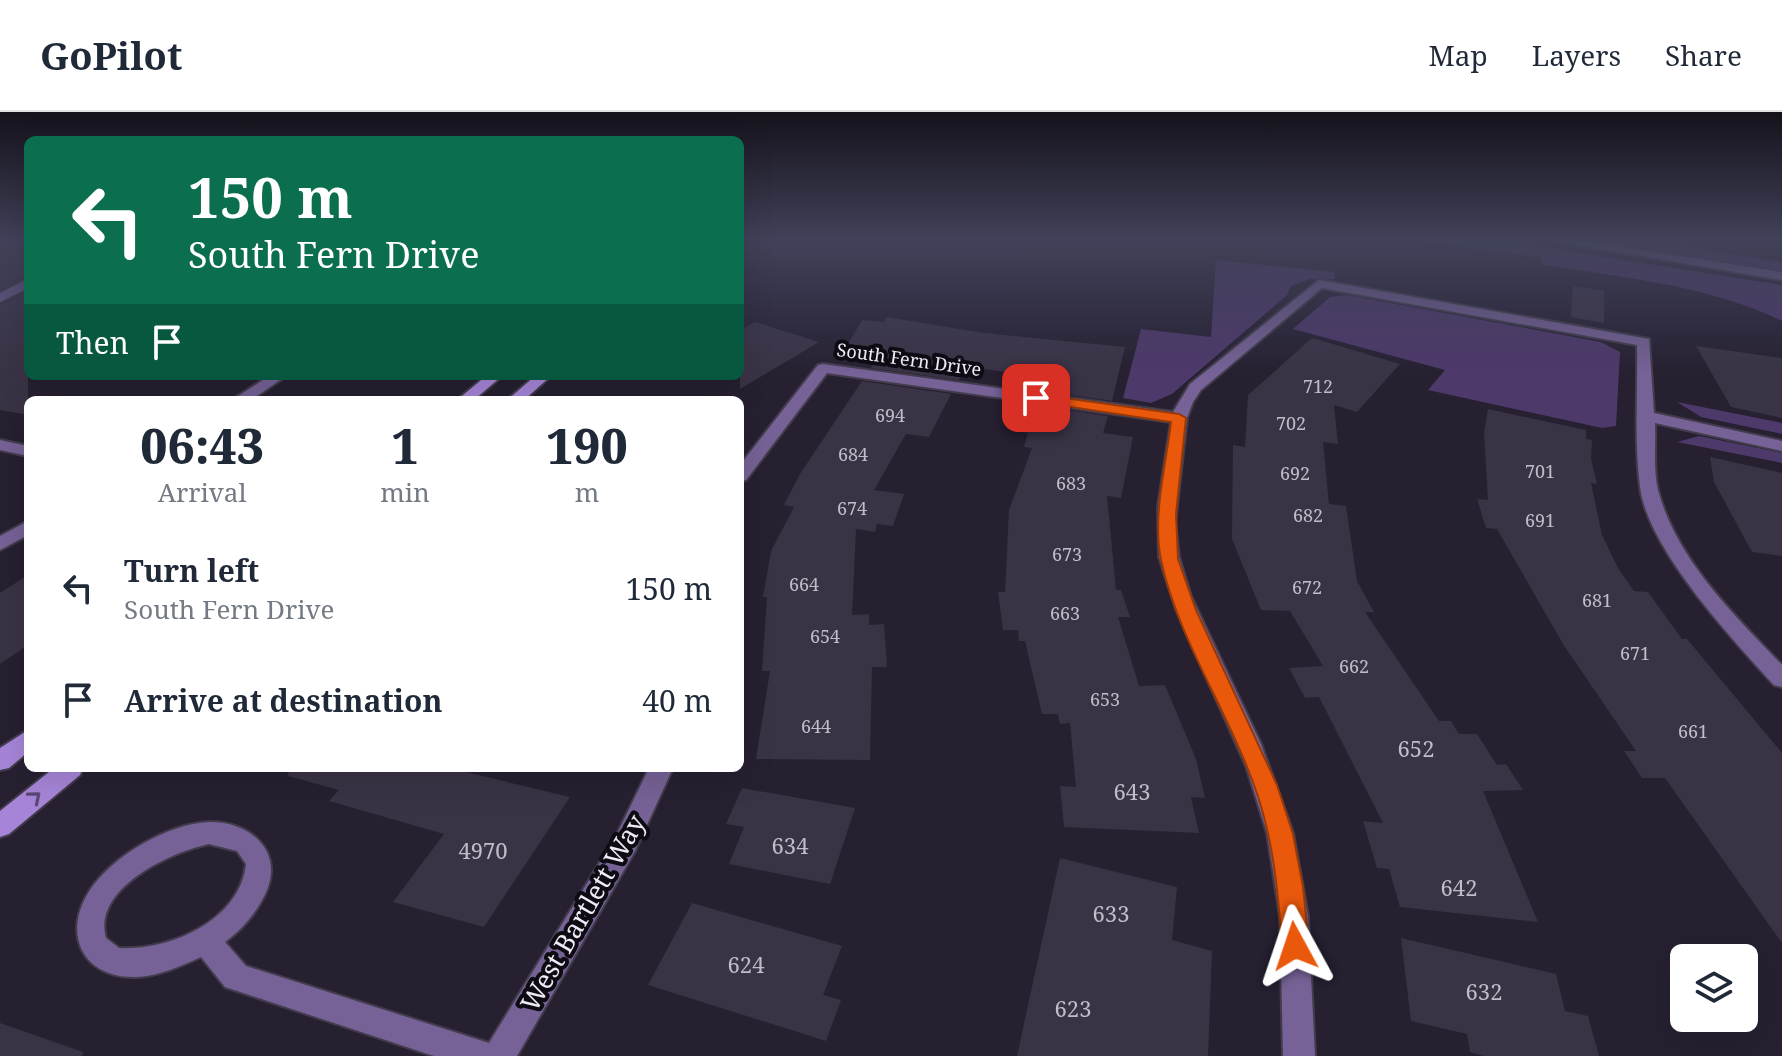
<!DOCTYPE html>
<style>
:root{--surface:#fff;--page:#f2f2f3;--text:#1f2937;--muted:#747a83;--line:#e0e1e3}
body{margin:0;font-family:"Noto Serif",serif;background:var(--page);color:var(--text);height:100vh;display:flex;flex-direction:column;font-size:30px;white-space:nowrap}
*{box-sizing:border-box;margin:0}
p{font-size:26px;color:var(--muted)}
.icon{flex:none;width:44px;height:44px;fill:none;stroke:currentColor;stroke-width:2;stroke-linecap:round;stroke-linejoin:round}
.map{position:relative;flex:1;overflow:hidden}
.details{position:absolute;left:24px;top:284px;width:720px;height:376px;display:flex;flex-direction:column;background:var(--surface);border-radius:12px;box-shadow:0 8px 32px #0002}
.details>*{flex:none}
.hud{position:absolute;left:24px;top:24px;width:720px;height:244px;border-radius:12px;box-shadow:0 8px 32px #0002;background:#0b6e4f;color:#fff;overflow:hidden}
.tools{position:absolute;left:1670px;top:832px;display:grid;gap:16px}
.tools a{display:grid;place-items:center;width:88px;height:88px;border-radius:12px;background:var(--surface);box-shadow:0 8px 32px #0002;font-size:40px}
.pin{position:absolute;display:grid;place-items:center;width:68px;height:68px;color:#fff;margin:-34px;border-radius:16px;box-shadow:0 4px 12px #0006}
.me{position:absolute;width:88px;margin:-44px;rotate:355deg;stroke-linejoin:round;filter:drop-shadow(0 0 6px #0008)}
.turn{display:flex;align-items:center;gap:28px;height:168px;padding:0 32px;font-size:36px}
.turn .icon{width:104px;height:104px;stroke-width:2.5}
.turn b{display:block;font-size:56px;line-height:68px}
.then{display:flex;align-items:center;height:76px;padding:0 32px;background:#0003;gap:16px;font-size:30px}
.eta{display:flex;justify-content:space-evenly;align-items:center;height:136px;text-align:center}
.eta b{font-size:48px;font-weight:800;line-height:56px}
ul{padding:0;list-style:none}
li{display:flex;align-items:center;gap:24px;height:112px;padding:0 32px}
li div{flex:1}
li b{display:block;font-size:30px}
li em{font-style:normal}
header{display:flex;align-items:center;gap:48px;box-sizing:border-box;height:112px;padding:0 40px;background:var(--surface);border-bottom:2px solid var(--line)}
header strong{font-size:38px}
nav{display:flex;gap:44px;margin-inline-start:auto;font-size:28px}
.map>svg:first-child{display:block}
</style>
<header>
<strong>GoPilot</strong>
<nav><a>Map</a><a>Layers</a><a>Share</a></nav>
</header>
<div class="map">
<svg width="1782" height="944" viewBox="0 0 1782 944">
<rect width="100%" height="100%" fill="#262031"/>
<g fill="#4d396a">
<path d="M 1423,128 L 1496,128 L 1782,173 L 1782,209 C 1709,173 1622,166 1542,152 L 1542,146 Z"/>
<polygon points="1582,128 1641,128 1782,150 1782,159"/>
<polygon points="1216,148 1334,160 1335,167 1310,167 1291,174 1286,184 1172,282 1151,291 1123,286 1141,217 1211,225"/>
<polygon points="1347,183 1601,230 1620,240 1616,314 1602,316 1428,278 1445,258 1293,217 1330,185"/>
<polygon points="1677,290 1782,311 1782,322 1701,305"/>
<polygon points="1699,324 1782,341 1782,351 1677,330"/>
</g>
<g fill="#3a3346">
<polygon points="0,128 28,128 28,164 0,178"/>
<polygon points="1573,174 1604,179 1604,211 1571,205"/>
<polygon points="28,179 28,303 0,298 0,193"/>
<polygon points="887,205 984,221 1125,235 1112,289 1036,278 1042,264 965,255 959,268 871,256 883,238 847,234 862,208 884,210"/>
<polygon points="755,210 819,230 740,277 740,218"/>
<polygon points="1312,226 1400,252 1357,300 1334,293 1338,332 1323,330 1329,392 1346,394 1357,469 1374,500 1365,500 1439,609 1451,609 1459,622 1477,622 1497,653 1506,652 1523,678 1483,679 1538,810 1400,795 1389,757 1377,756 1363,709 1383,711 1319,585 1305,586 1289,556 1323,554 1290,499 1261,498 1232,427 1233,333 1245,335 1248,283"/>
<polygon points="1696,234 1782,246 1782,306 1731,295"/>
<polygon points="862,269 951,282 929,325 906,322 874,378 904,382 893,414 877,412 875,420 856,417 852,503 869,502 869,513 884,512 887,555 872,555 870,648 756,647 770,559 762,559 767,485 763,485 771,439 794,395 784,393 800,362"/>
<polygon points="1031,293 1108,304 1103,321 1133,325 1121,386 1107,384 1116,478 1121,478 1130,505 1118,505 1139,574 1165,573 1196,647 1205,686 1191,685 1199,721 1064,715 1060,674 1076,675 1070,611 1060,612 1058,602 1042,602 1025,529 1019,529 1018,518 1003,518 998,480 1005,480 1009,398 1032,336 1024,335 1028,321 1020,320"/>
<polygon points="1488,297 1586,318 1586,327 1592,328 1591,347 1597,372 1591,371 1602,423 1618,456 1634,479 1648,480 1682,527 1687,527 1782,641 1782,831 1665,666 1642,666 1624,639 1636,639 1563,532 1497,417 1486,416 1477,387 1488,388 1484,321"/>
<polygon points="1710,345 1782,361 1782,444 1752,440 1714,370"/>
<polygon points="28,463 28,533 0,552 0,481"/>
<polygon points="289,656 449,656 570,685 484,815 393,790 444,722 329,689 339,678 288,664"/>
<polygon points="742,676 855,696 830,772 729,752 744,715 726,712"/>
<polygon points="1060,746 1177,775 1172,828 1212,839 1208,944 1017,944"/>
<polygon points="692,791 842,834 823,883 841,888 826,929 648,873"/>
<polygon points="1401,826 1556,862 1565,899 1588,904 1599,944 1484,944 1470,940 1467,922 1411,909"/>
<polygon points="0,911 83,940 82,944 0,944"/>
</g>
<g fill="none" stroke-linecap="round" stroke-linejoin="round">
<defs>
<g id="street">
<polygon points="1550,128 1579,128 1782,160 1782,168"/>
<polygon points="28,167 28,176 0,190 0,181"/>
<path d="M 1319,168 L 1649,227 L 1654,301 L 1782,329 L 1782,339 L 1655,311 C 1656,332 1653,358 1658,378 C 1676,447 1735,504 1782,553 L 1782,575 L 1774,573 C 1732,527 1648,437 1640,375 C 1634,329 1638,280 1637,233 L 1322,176 L 1201,278 L 1193,290 L 1187,306 L 1175,411 L 1179,445 L 1191,484 L 1261,632 L 1293,721 L 1308,804 L 1315,944 L 1283,944 L 1280,804 L 1267,721 L 1246,654 L 1176,497 L 1159,445 L 1158,394 L 1171,310 L 827,261 L 746,368 L 740,369 L 740,353 L 818,253 L 823,252 L 1173,300 L 1190,272 Z"/>
<polygon points="269,264 286,264 251,288 232,288"/>
<polygon points="0,328 28,334 28,344 0,338"/>
<polygon points="28,409 28,423 0,438 0,424"/>
<path d="M 649,656 L 673,656 L 635,739 L 517,944 L 434,944 L 225,875 L 201,845 C 181,854 159,864 137,865 C 83,867 61,822 90,778 C 113,744 167,712 209,710 C 249,709 283,738 267,778 C 258,799 243,817 225,830 L 246,854 L 489,931 L 616,724 ZM 209,732 L 237,739 L 246,752 C 240,809 169,839 119,836 L 106,826 C 92,776 171,740 209,732 Z"/>
</g>
<g id="secondary">
<polygon points="486,264 502,264 474,288 457,288"/>
<polygon points="535,264 551,264 524,288 507,288"/>
<polygon points="28,618 28,640 9,656 0,658 0,636"/>
<polygon points="54,656 83,656 80,663 9,722 0,725 0,699"/>
</g>
</defs>
<use href="#street" stroke="#423c4d" stroke-width="4"/>
<use href="#secondary" stroke="#423c4d" stroke-width="4"/>
<use href="#street" fill="#766296" fill-rule="evenodd"/>
<use href="#secondary" fill="#a685d8" fill-rule="evenodd"/>
</g>
<defs><path id="oneway-chevron" d="M-2-3.5L2.5 0L-2 3.5" fill="none" stroke-width="1.6" stroke-linecap="round" stroke-linejoin="round" transform="scale(2)"/></defs>
<use stroke="#5a4876" href="#oneway-chevron" transform="translate(35 685) rotate(-40)"/>
<linearGradient id="sky" x2="0" y2="1"><stop stop-color="#15121b"/><stop offset="0.49" stop-color="#41425a"/><stop offset="1" stop-color="#41425a" stop-opacity="0"/></linearGradient>
<rect width="1782" height="261" fill="url(#sky)"/>
<path fill="#ea580c" stroke="#983908" stroke-width="2" d="M 1036,282 L 1179,302 L 1186,306 L 1176,402 L 1178,447 L 1196,498 L 1277,673 L 1293,722 L 1303,775 L 1309,834 L 1305,842 L 1295,846 L 1286,842 L 1282,834 C 1278,779 1273,724 1254,673 C 1227,597 1178,527 1161,448 C 1152,405 1166,353 1171,310 L 1031,289 L 1031,283 Z"/>
<g text-anchor="middle" stroke-width="8" stroke-linejoin="round" paint-order="stroke">
<g font-size="18" fill="#eeeaf6" stroke="#0e0b13">
<text transform="translate(909 248) rotate(8)" y="6">South Fern Drive</text>
</g>
<g font-size="18" fill="#c1bcca">
<text x="1318" y="281">712</text>
<text x="890" y="310">694</text>
<text x="1291" y="318">702</text>
<text x="853" y="349">684</text>
<text x="1540" y="366">701</text>
<text x="1295" y="368">692</text>
<text x="1071" y="378">683</text>
<text x="852" y="403">674</text>
<text x="1308" y="410">682</text>
<text x="1540" y="415">691</text>
<text x="1067" y="449">673</text>
<text x="804" y="479">664</text>
<text x="1307" y="482">672</text>
<text x="1597" y="495">681</text>
<text x="1065" y="508">663</text>
<text x="825" y="531">654</text>
<text x="1635" y="548">671</text>
<text x="1354" y="561">662</text>
<text x="1105" y="594">653</text>
<text x="816" y="621">644</text>
<text x="1693" y="626">661</text>
</g>
<g font-size="22" fill="#c1bcca">
<text x="1416" y="645">652</text>
<text x="1132" y="688">643</text>
<text x="790" y="742">634</text>
<text x="483" y="747">4970</text>
<text x="1459" y="784">642</text>
<text x="1111" y="810">633</text>
<text x="746" y="861">624</text>
<text x="1484" y="888">632</text>
<text x="1073" y="905">623</text>
</g>
<g font-size="26" fill="#eeeaf6" stroke="#0e0b13">
<text transform="translate(583 801) rotate(-60)" y="9">West Bartlett Way</text>
</g>
</g>
</svg>
<div class="tools">
<a><svg class="icon" aria-label="layers" viewBox="0 0 24 24"><path d="M12 4l9 5-9 5-9-5zM3 14l9 5 9-5"/></svg></a>
</div>
<div class="pin" style="left:1036px;top:286px;background:#d93025"><svg class="icon" aria-label="arrive" viewBox="0 0 24 24"><path d="M6 21V4h12l-3 4 3 4H6"/></svg></div>
<svg class="me" style="left:1295px;top:834px" viewBox="-20 -20 40 40"><path d="M0-17L14 15 0 8-14 15z" fill="#ea580c" stroke="#fff" stroke-width="4"/></svg>
<div class="hud">
<div class="turn"><svg class="icon" aria-label="left" viewBox="0 0 24 24"><path d="M17 20v-9H6M10 6l-5 5 5 5"/></svg><div><b>150 m</b>South Fern Drive</div></div>
<div class="then">Then<svg class="icon" aria-label="arrive" viewBox="0 0 24 24"><path d="M6 21V4h12l-3 4 3 4H6"/></svg></div>
</div>
<section class="details">
<div class="eta">
<div><b>06:43</b><p>Arrival</p></div>
<div><b>1</b><p>min</p></div>
<div><b>190</b><p>m</p></div>
</div>
<ul>
<li><svg class="icon" aria-label="left" viewBox="0 0 24 24"><path d="M17 20v-9H6M10 6l-5 5 5 5"/></svg><div><b>Turn left</b><p>South Fern Drive</p></div><em>150 m</em></li>
<li><svg class="icon" aria-label="arrive" viewBox="0 0 24 24"><path d="M6 21V4h12l-3 4 3 4H6"/></svg><div><b>Arrive at destination</b></div><em>40 m</em></li>
</ul>
</section>
</div>
